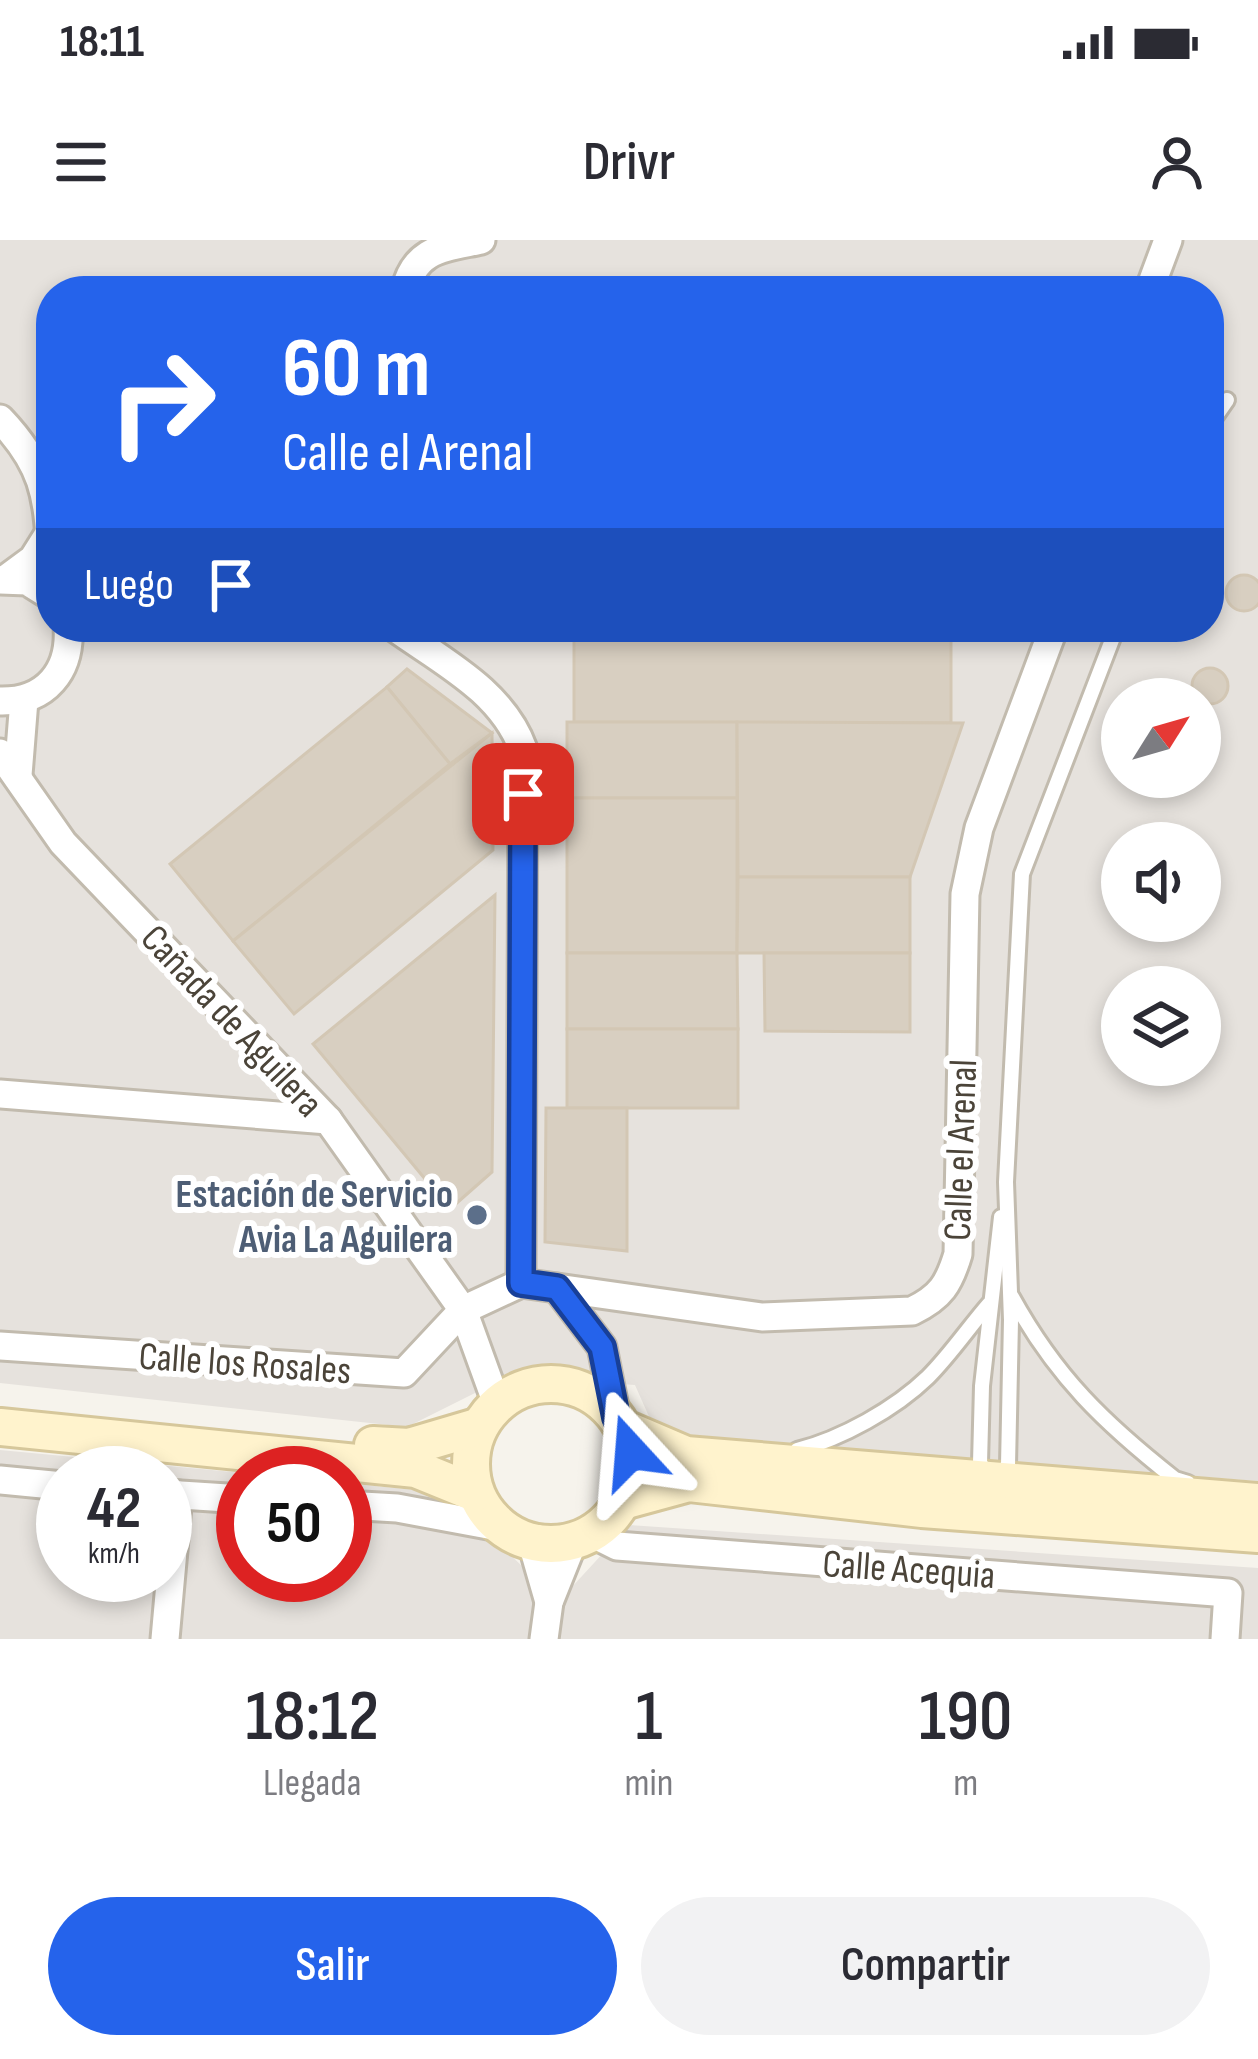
<!DOCTYPE html>
<html lang="es">
<meta charset="utf-8">
<style>
:root{--surface:#fff;--page:#f2f2f3;--text:#2b2b33;--muted:#7c7c81;--accent:#2563eb}
body{margin:0;font-family:"Sofia Sans Condensed",sans-serif;background:var(--page);color:var(--text);height:100vh;display:flex;flex-direction:column;font-size:45px;white-space:nowrap}
*{box-sizing:border-box;margin:0}
p{font-size:39px;color:var(--muted)}
.icon{flex:none;width:66px;height:66px;fill:none;stroke:currentColor;stroke-width:2;stroke-linecap:round;stroke-linejoin:round}
.map{position:relative;height:1399px;overflow:hidden}
.sheet{display:flex;flex-direction:column;background:var(--surface);flex:1}
.sheet>*{flex:none}
.banner{position:absolute;left:36px;top:36px;width:1188px;height:366px;border-radius:48px;box-shadow:0 6px 18px #0003;background:#2563eb;color:#fff;overflow:hidden}
.needle{width:78px;rotate:53deg}
.controls{position:absolute;left:1101px;top:438px;display:grid;gap:24px}
.controls a{display:grid;place-items:center;width:120px;height:120px;border-radius:50%;background:var(--surface);box-shadow:0 6px 18px #0003;font-size:60px}
.speed{position:absolute;left:36px;top:1206px;display:flex;gap:24px;font-size:60px;font-weight:700;text-align:center}
.speed>*{display:grid;place-content:center;width:156px;height:156px;border-radius:50%;background:var(--surface);box-shadow:0 6px 18px #0003;line-height:1}
.speed small{font-size:30px;font-weight:400}
.speed .limit{border:18px solid #d22;background:#fff;color:#111}
.pin{position:absolute;display:grid;place-items:center;width:102px;height:102px;color:#fff;margin:-51px;border-radius:24px;box-shadow:0 6px 18px #0006}
.me{position:absolute;width:132px;margin:-66px;rotate:341deg;stroke-linejoin:round;filter:drop-shadow(0 0 9px #0008)}
.turn{display:flex;align-items:center;gap:42px;height:252px;padding:0 48px;font-size:54px}
.turn .icon{width:156px;height:156px;stroke-width:2.5}
.turn b{display:block;font-size:84px;line-height:102px}
.then{display:flex;align-items:center;height:114px;padding:0 48px;background:#0003;gap:24px;font-size:45px}
.eta{display:flex;justify-content:space-evenly;align-items:center;height:204px;text-align:center}
.eta b{font-size:72px;font-weight:600;line-height:84px}
.cta{display:flex;gap:24px;margin-top:auto;padding:24px 48px}
.cta a{flex:1;height:138px;border-radius:72px;background:var(--accent);color:#fff;font-size:48px;font-weight:600;line-height:138px;text-align:center}
.cta a+a{background:var(--page);color:var(--text)}
.status{display:flex;justify-content:space-between;align-items:center;height:84px;padding:0 60px;background:var(--surface);direction:ltr}
.status svg{height:33px;fill:currentColor}
header{display:flex;justify-content:space-between;align-items:center;height:156px;padding:0 48px;background:var(--surface);font-size:54px;font-weight:600}
.map>svg:first-child{display:block}
</style>
<div class="status"><b>18:11</b><svg viewBox="0 0 49 12"><path d="M0 12V9h3v3zM5 12V6h3v6zM10 12V3h3v9zM15 12V0h3v12zM26 1h20v11H26zM47 4h2v5h-2z"/></svg></div>
<header><svg class="icon" aria-label="menu" viewBox="0 0 24 24"><path d="M4 6h16M4 12h16M4 18h16"/></svg>Drivr<svg class="icon" aria-label="person" viewBox="0 0 24 24"><circle cx="12" cy="8" r="4"/><path d="M4 21q1-7 8-7t8 7"/></svg></header>
<div class="map">
<svg width="1258" height="1399" viewBox="0 0 1258 1399">
<rect width="100%" height="100%" fill="#f6f3ec"/>
<g fill="#e6e2dd" fill-rule="evenodd">
<path d="M 0,0 L 1258,0 L 1258,1241 L 658,1197 L 635,1145 L 509,1136 L 407,1187 L 0,1143 ZM 51,51 L 1209,51 L 1209,387 L 51,387 ZM 1122,459 L 1200,459 L 1200,537 L 1122,537 ZM 1122,603 L 1200,603 L 1200,681 L 1122,681 ZM 1122,747 L 1200,747 L 1200,825 L 1122,825 Z"/>
<path d="M 0,1210 L 243,1233 L 243,1335 L 345,1335 L 345,1243 L 445,1253 L 559,1361 L 629,1285 L 1258,1328 L 1258,1399 L 0,1399 ZM 63,1233 L 165,1233 L 165,1335 L 63,1335 Z"/>
</g>
<g fill="#d8cfc1" stroke="#d3c7b4" stroke-width="3">
<circle cx="1244" cy="353" r="18"/>
<polygon points="574,387 951,388 951,483 574,482"/>
<rect x="740" y="387" width="237" height="1"/>
<circle cx="1210" cy="446" r="18"/>
<polygon points="407,429 492,493 450,524 387,447"/>
<polygon points="387,447 450,524 233,701 170,624"/>
<rect x="567" y="482" width="170" height="76"/>
<polygon points="737,482 963,483 910,637 738,637"/>
<polygon points="492,493 493,610 294,774 233,701"/>
<rect x="567" y="558" width="170" height="155"/>
<polygon points="738,637 910,637 910,713 737,713"/>
<polygon points="495,655 492,932 450,969 313,804"/>
<polygon points="567,713 737,713 738,789 567,789"/>
<polygon points="764,713 910,713 910,792 765,791"/>
<rect x="567" y="789" width="171" height="79"/>
<polygon points="546,868 627,868 627,1011 545,1002"/>
</g>
<g fill="none" stroke-linecap="round" stroke-linejoin="round">
<defs>
<g id="service">
<polyline points="1209,186 1227,160"/>
<path d="M 1012,1057 C 1056,1137 1104,1183 1175,1239 L 1188,1243"/>
<path d="M 797,1210 C 841,1199 895,1169 928,1137 C 950,1115 969,1087 989,1064"/>
<polyline points="987,1233 980,1223 982,1146 1001,977"/>
<polyline points="998,1237 1008,1225 1011,1080 1006,942 1022,634 1117,387"/>
</g>
<g id="minor">
<path d="M 405,51 C 415,8 444,8 481,0"/>
<polyline points="1149,51 1168,0"/>
<path d="M 0,179 C 43,224 48,254 51,315"/>
<polyline points="7,338 33,319 50,292"/>
<polyline points="0,340 27,341 51,356"/>
<path d="M 394,387 C 443,422 502,451 523,509 L 521,1043"/>
<path d="M 0,461 C 46,462 71,431 68,387"/>
<polyline points="0,513 63,603 328,880 463,1070 497,1164"/>
<polyline points="18,535 24,460"/>
<polyline points="0,854 328,880"/>
<polyline points="557,1048 602,1107 616,1177"/>
<path d="M 0,1106 L 404,1133 L 463,1070 L 521,1043 L 762,1077 L 912,1071 C 941,1057 949,1044 958,1014 L 965,654 L 979,588 L 1054,387"/>
<polyline points="0,1240 63,1246"/>
<polyline points="165,1254 243,1259"/>
<polyline points="345,1265 397,1268 499,1287"/>
<polyline points="593,1294 617,1306 1228,1353 1225,1399"/>
<polyline points="532,1303 549,1362"/>
<polyline points="165,1399 178,1255"/>
<polyline points="544,1399 549,1362 573,1302"/>
</g>
<g id="secondary">
<circle cx="551" cy="1224" r="80"/>
<polyline points="0,1187 416,1229 475,1253"/>
<polyline points="623,1188 686,1215 1258,1262"/>
<polyline points="373,1205 409,1207 480,1186"/>
<polyline points="623,1261 689,1243 922,1269 1258,1294"/>
</g>
</defs>
<use href="#service" stroke="#c2bbae" stroke-width="20"/>
<use href="#minor" stroke="#c2bbae" stroke-width="33"/>
<use href="#secondary" stroke="#d6c79b" stroke-width="42"/>
<use href="#service" stroke="#fff" stroke-width="14"/>
<use href="#minor" stroke="#fff" stroke-width="27"/>
<use href="#secondary" stroke="#fff3cd" stroke-width="36"/>
</g>
<g fill="none" stroke-linecap="round" stroke-linejoin="round">
<defs>
<polyline id="route" points="523,554 521,1043 557,1048 602,1107 616,1177 631,1212"/>
</defs>
<use href="#route" stroke="#184099" stroke-width="30"/>
<use href="#route" stroke="#2563eb" stroke-width="21"/>
</g>
<circle fill="#5c6f8a" stroke="#fff" stroke-width="4.5" cx="477" cy="975" r="12"/>
<g text-anchor="middle" stroke-width="12" stroke-linejoin="round" paint-order="stroke">
<g font-size="39" fill="#4b4439" stroke="#fff">
<text transform="translate(233 780) rotate(47)" y="14">Cañada de Aguilera</text>
<text transform="translate(959 910) rotate(-88)" y="14">Calle el Arenal</text>
<text transform="translate(245 1122) rotate(4)" y="14">Calle los Rosales</text>
<text transform="translate(909 1328) rotate(4)" y="14">Calle Acequia</text>
</g>
<g font-size="39" font-weight="bold" fill="#4e5e75" stroke="#fff" text-anchor="end">
<text x="453" y="967">Estación de Servicio<tspan x="453" dy="45">Avia La Aguilera</tspan></text>
</g>
</g>
</svg>
<div class="controls">
<a><svg class="needle" viewBox="-14 -14 28 28"><path d="M0-13l5 13h-10z" fill="#e53935"/><path d="M0 13l5-13h-10z" fill="#7c7c81"/></svg></a>
<a><svg class="icon" aria-label="sound" viewBox="0 0 24 24"><path d="M4 9h4l5-4v14l-5-4H4zM17 9q2 3 0 6"/></svg></a>
<a><svg class="icon" aria-label="layers" viewBox="0 0 24 24"><path d="M12 4l9 5-9 5-9-5zM3 14l9 5 9-5"/></svg></a>
</div>
<div class="speed"><div>42<small>km/h</small></div><div class="limit">50</div></div>
<div class="pin" style="left:523px;top:554px;background:#d93025"><svg class="icon" aria-label="arrive" viewBox="0 0 24 24"><path d="M6 21V4h12l-3 4 3 4H6"/></svg></div>
<svg class="me" style="left:631px;top:1212px" viewBox="-20 -20 40 40"><path d="M0-17L14 15 0 8-14 15z" fill="#2563eb" stroke="#fff" stroke-width="4"/></svg>
<div class="banner">
<div class="turn"><svg class="icon" aria-label="right" viewBox="0 0 24 24"><path d="M7 20v-9h11M14 6l5 5-5 5"/></svg><div><b>60 m</b>Calle el Arenal</div></div>
<div class="then">Luego<svg class="icon" aria-label="arrive" viewBox="0 0 24 24"><path d="M6 21V4h12l-3 4 3 4H6"/></svg></div>
</div>
</div>
<section class="sheet">
<div class="eta">
<div><b>18:12</b><p>Llegada</p></div>
<div><b>1</b><p>min</p></div>
<div><b>190</b><p>m</p></div>
</div>
<div class="cta"><a>Salir</a><a>Compartir</a></div>
</section>
